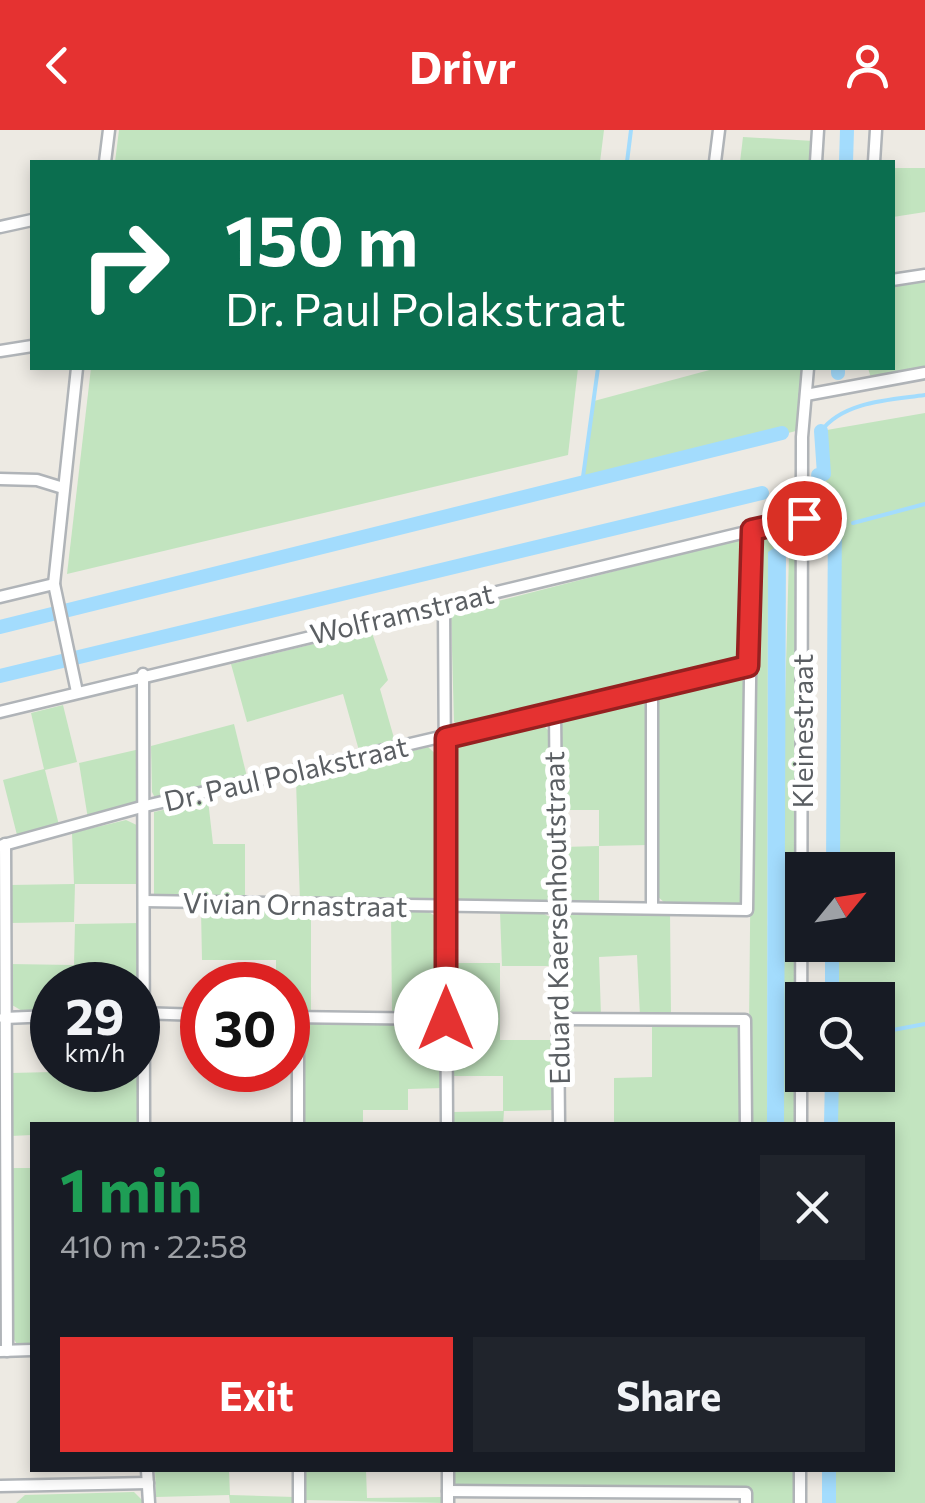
<!DOCTYPE html>
<meta charset="utf-8">
<style>
:root{--surface:#171b24;--page:#20242c;--text:#f1f3f6;--muted:#9ea1a6;--accent:#e53231}
body{margin:0;font-family:Commissioner,sans-serif;background:var(--page);color:var(--text);height:100vh;display:flex;flex-direction:column;font-size:38px;white-space:nowrap}
*{box-sizing:border-box;margin:0}
p{font-size:32px;color:var(--muted)}
.icon{flex:none;width:55px;height:55px;fill:none;stroke:currentColor;stroke-width:2;stroke-linecap:round;stroke-linejoin:round}
.map{position:relative;flex:1;overflow:hidden}
.panel{position:absolute;left:30px;top:992px;width:865px;height:350px;display:flex;flex-direction:column;background:var(--surface);border-radius:0px;box-shadow:0 5px 15px #0003}
.panel>*{flex:none}
.top-card{position:absolute;left:30px;top:30px;width:865px;height:210px;border-radius:0px;box-shadow:0 5px 15px #0003;background:#0b6e4f;color:#fff;overflow:hidden}
.needle{width:65px;rotate:60deg}
.fabs{position:absolute;left:785px;top:722px;display:grid;gap:20px}
.fabs a{display:grid;place-items:center;width:110px;height:110px;border-radius:0px;background:var(--surface);box-shadow:0 5px 15px #0003;font-size:50px}
.speed{position:absolute;left:30px;top:832px;display:flex;gap:20px;font-size:50px;font-weight:700;text-align:center}
.speed>*{display:grid;place-content:center;width:130px;height:130px;border-radius:50%;background:var(--surface);box-shadow:0 5px 15px #0003;line-height:1}
.speed small{font-size:25px;font-weight:400}
.speed .limit{border:15px solid #d22;background:#fff;color:#111}
.pin{position:absolute;display:grid;place-items:center;width:85px;height:85px;color:#fff;margin:-42px;border:5px solid #fff;border-radius:50%;box-shadow:0 2px 10px #0007}
.me{position:absolute;width:110px;margin:-55px;rotate:0deg;stroke-linejoin:round;filter:drop-shadow(0 0 8px #0008)}
.turn{display:flex;align-items:center;gap:35px;height:210px;padding:0 30px;font-size:45px}
.turn .icon{width:130px;height:130px;stroke-width:2.5}
.turn b{display:block;font-size:70px;line-height:85px}
.round{display:grid;place-items:center;flex:none;width:105px;height:105px;border-radius:0px;background:var(--page)}
.head{display:flex;align-items:center;justify-content:space-between;height:170px;padding:0 30px}
h1{font-size:60px;font-weight:700;line-height:75px;color:#1e9e55}
.cta{display:flex;gap:20px;margin-top:auto;padding:20px 30px}
.cta a{flex:1;height:115px;border-radius:0px;background:var(--accent);color:#fff;font-size:40px;font-weight:700;line-height:115px;text-align:center}
.cta a+a{background:var(--page);color:var(--text)}
header{display:flex;justify-content:space-between;align-items:center;height:130px;padding:0 30px;background:var(--accent);color:#fff;font-size:45px;font-weight:700}
.map>svg:first-child{display:block}
</style>
<header><svg class="icon" aria-label="back" viewBox="0 0 24 24"><path d="M15 5l-7 7 7 7"/></svg>Drivr<svg class="icon" aria-label="person" viewBox="0 0 24 24"><circle cx="12" cy="8" r="4"/><path d="M4 21q1-7 8-7t8 7"/></svg></header>
<div class="map">
<svg width="925" height="1373" viewBox="0 0 925 1373">
<rect width="100%" height="100%" fill="#edeae3"/>
<g fill="#c2e4bf">
<polygon points="119,0 604,0 600,32 115,32"/>
<polygon points="743,7 814,11 813,32 740,32"/>
<polygon points="893,38 925,38 925,82 893,87"/>
<polygon points="925,150 925,238 871,248 868,238 892,238 893,155"/>
<polygon points="91,238 578,238 568,325 67,444"/>
<polygon points="717,238 803,238 800,300 582,354 594,271"/>
<polygon points="925,283 925,1373 829,1373 829,1340 892,1340 892,995 831,995 832,945 878,945 878,870 832,870 832,815 878,815 878,740 833,740 835,379 824,344 821,301"/>
<polygon points="787,401 797,409 796,995 784,995 783,646 789,425 768,422 767,995 748,995 754,409"/>
<polygon points="744,408 747,409 745,532 460,598 454,592 451,483"/>
<polygon points="371,500 388,550 380,559 396,615 360,624 343,564 247,592 231,534"/>
<polygon points="741,541 746,550 742,770 738,774 666,774 656,765 655,567 665,559"/>
<polygon points="631,567 642,569 649,580 648,715 599,716 599,773 570,773 562,764 563,717 599,716 599,680 560,680 561,593 568,583"/>
<polygon points="63,575 77,632 45,640 59,695 17,705 3,650 44,639 31,583"/>
<polygon points="538,590 553,605 552,771 451,774 450,621 463,608"/>
<polygon points="234,594 248,651 157,672 152,662 151,616"/>
<polygon points="428,617 440,628 438,770 300,772 296,651"/>
<polygon points="140,619 141,676 88,689 79,633"/>
<polygon points="208,670 213,714 245,714 245,771 154,767 154,682"/>
<polygon points="126,690 141,697 141,754 75,754 74,792 9,793 9,755 74,754 72,703"/>
<polygon points="201,780 311,780 311,882 288,883 288,855 276,855 276,830 202,830"/>
<polygon points="570,780 670,782 671,885 640,886 637,825 599,827 601,885 564,883 561,788"/>
<polygon points="538,781 550,787 553,836 502,836 500,782"/>
<polygon points="391,782 429,782 438,788 441,877 428,882 392,882"/>
<polygon points="141,793 138,877 138,855 52,855 52,882 24,882 12,875 9,834 74,835 75,794"/>
<polygon points="451,833 500,833 500,910 553,910 555,980 504,981 503,995 453,995 453,982 503,981 503,946 452,946"/>
<polygon points="307,893 431,893 442,906 442,958 408,959 408,980 363,980 363,995 302,995 303,898"/>
<polygon points="652,893 738,896 742,905 744,987 741,994 614,995 614,948 652,947"/>
<polygon points="138,897 142,995 32,995 32,1005 11,1006 10,943 138,940"/>
<polygon points="8,1038 32,1038 32,1216 18,1216 10,1203"/>
<polygon points="155,1340 229,1340 230,1365 294,1367 294,1373 230,1373 229,1365 156,1367"/>
<polygon points="304,1340 366,1340 367,1368 443,1367 443,1373 304,1370"/>
<polygon points="453,1340 794,1340 794,1373 749,1373 749,1360 453,1358"/>
<polygon points="134,1362 145,1373 16,1373 25,1365"/>
</g>
<polygon fill="#a3dcfd" points="786,410 784,995 767,995 768,422"/>
<g fill="none" stroke-linecap="round" stroke-linejoin="round">
<g stroke="#a3dcfd" stroke-width="4">
<polyline points="627,32 631,0"/>
<path d="M 821,301 C 844,271 890,270 925,265"/>
<polyline points="582,354 598,238"/>
<polyline points="853,393 925,374"/>
<polyline points="882,902 925,894"/>
</g>
<g stroke="#a3dcfd" stroke-width="14">
<polyline points="846,32 847,0"/>
<polyline points="838,243 838,238"/>
<polyline points="818,345 824,344 821,301"/>
<polyline points="0,497 782,303"/>
<polyline points="0,546 762,363"/>
<polyline points="833,740 835,379"/>
<polyline points="832,870 832,815"/>
<polyline points="831,995 832,945"/>
<polyline points="829,1373 829,1340"/>
</g>
<defs>
<g id="minor">
<polyline points="105,32 109,0"/>
<polyline points="715,32 719,0"/>
<polyline points="816,32 818,0"/>
<polyline points="874,32 876,0"/>
<polyline points="0,97 32,90"/>
<polyline points="892,150 925,145"/>
<polyline points="0,221 32,216"/>
<polyline points="77,238 54,454 77,562"/>
<polyline points="806,265 925,243"/>
<polyline points="0,349 37,350 63,358"/>
<polyline points="0,467 54,454"/>
<polyline points="444,475 447,995"/>
<polyline points="143,544 144,995"/>
<polyline points="652,559 652,778"/>
<polyline points="0,582 804,388"/>
<polyline points="555,582 559,995"/>
<polyline points="5,714 7,1221"/>
<polyline points="0,716 145,676 748,535"/>
<polyline points="144,771 747,780 752,400"/>
<polyline points="138,883 202,885"/>
<polyline points="288,887 446,889"/>
<polyline points="4,888 52,886"/>
<polyline points="298,888 298,995"/>
<polyline points="560,889 745,890 746,995"/>
<polyline points="801,995 802,307 808,238"/>
<polyline points="0,1221 32,1220"/>
<polyline points="147,1340 149,1373"/>
<polyline points="800,1340 800,1373"/>
<polyline points="0,1356 148,1353"/>
<polyline points="448,1361 746,1363 746,1373"/>
<polyline points="299,1373 299,1340"/>
<polyline points="448,1373 448,1340"/>
</g>
</defs>
<use href="#minor" stroke="#b0b4b8" stroke-width="15"/>
<use href="#minor" stroke="#fff" stroke-width="10"/>
</g>
<g fill="none" stroke-linecap="round" stroke-linejoin="round">
<defs>
<polyline id="route" points="446,889 446,608 748,536 752,400 804,388"/>
</defs>
<use href="#route" stroke="#952020" stroke-width="25"/>
<use href="#route" stroke="#e53231" stroke-width="18"/>
</g>
<g text-anchor="middle" stroke-width="10" stroke-linejoin="round" paint-order="stroke">
<g font-size="28" fill="#5b5f63" stroke="#fff">
<text transform="translate(402 484) rotate(-13)" y="10">Wolframstraat</text>
<text transform="translate(803 601) rotate(-90)" y="10">Kleinestraat</text>
<text transform="translate(286 644) rotate(-13)" y="10">Dr. Paul Polakstraat</text>
<text transform="translate(295 775) rotate(1)" y="10">Vivian Ornastraat</text>
<text transform="translate(557 788) rotate(-91)" y="10">Eduard Kaersenhoutstraat</text>
</g>
</g>
</svg>
<div class="fabs">
<a><svg class="needle" viewBox="-14 -14 28 28"><path d="M0-13l5 13h-10z" fill="#e53935"/><path d="M0 13l5-13h-10z" fill="#9ea1a6"/></svg></a>
<a><svg class="icon" aria-label="search" viewBox="0 0 24 24"><circle cx="10" cy="10" r="6"/><path d="M15 15l6 6"/></svg></a>
</div>
<div class="speed"><div>29<small>km/h</small></div><div class="limit">30</div></div>
<div class="pin" style="left:804px;top:388px;background:#d93025"><svg class="icon" aria-label="arrive" viewBox="0 0 24 24"><path d="M6 21V4h12l-3 4 3 4H6"/></svg></div>
<svg class="me" style="left:446px;top:889px" viewBox="-20 -20 40 40"><circle r="19" fill="#fff"/><path d="M0-13L10 11 0 6-10 11z" fill="#e53231"/></svg>
<div class="top-card">
<div class="turn"><svg class="icon" aria-label="right" viewBox="0 0 24 24"><path d="M7 20v-9h11M14 6l5 5-5 5"/></svg><div><b>150 m</b>Dr. Paul Polakstraat</div></div>
</div>
<section class="panel">
<div class="head"><div><h1>1 min</h1><p>410 m · 22:58</p></div><a class="round"><svg class="icon" aria-label="close" viewBox="0 0 24 24"><path d="M6 6l12 12M18 6L6 18"/></svg></a></div>
<div class="cta"><a>Exit</a><a>Share</a></div>
</section>
</div>
